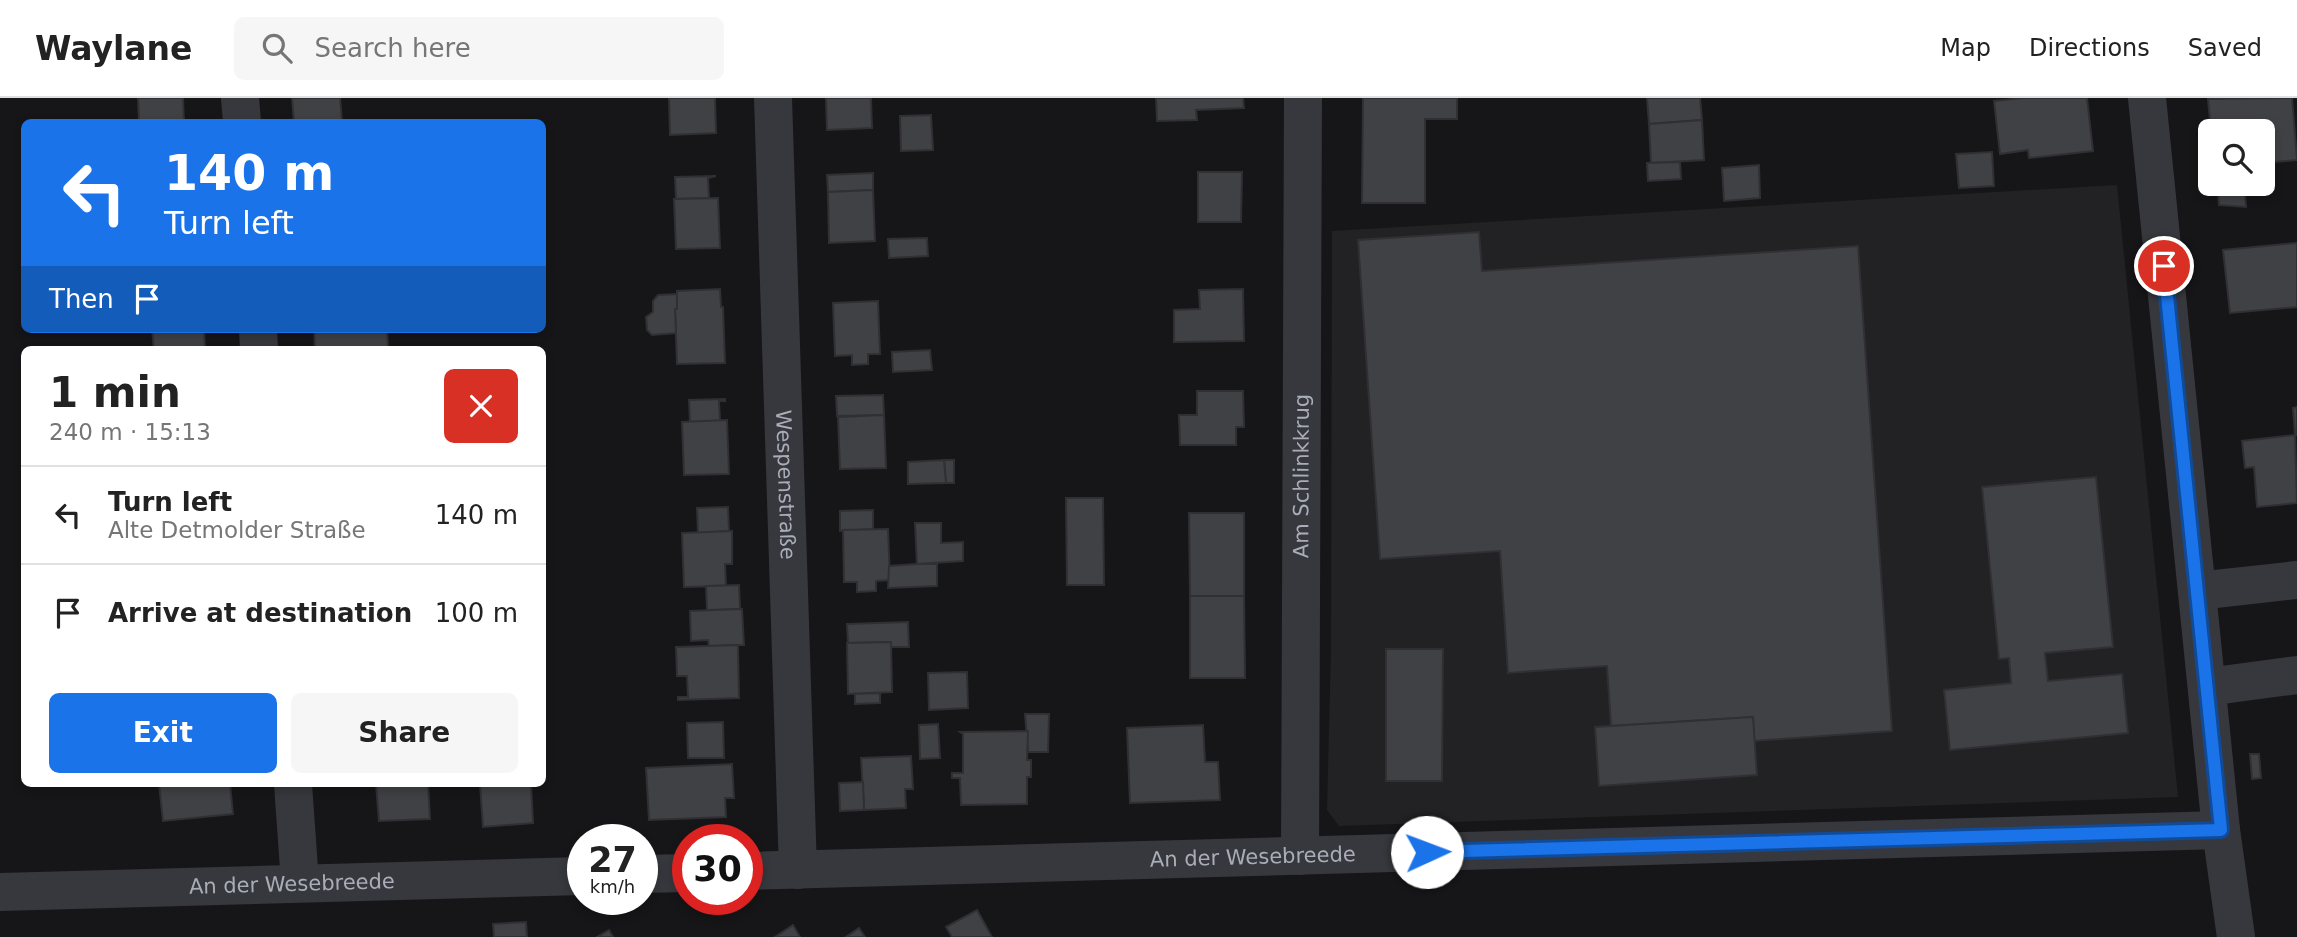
<!DOCTYPE html>
<meta charset="utf-8">
<style>
:root{--surface:#fff;--page:#f6f6f6;--text:#222;--muted:#767676;--line:#e0e0e0;--accent:#1a73e8}
body{margin:0;font-family:"DejaVu Sans",sans-serif;background:var(--page);color:var(--text);height:100vh;display:flex;flex-direction:column;font-size:26px;white-space:nowrap}
*{box-sizing:border-box;margin:0}
p{font-size:23px;color:var(--muted)}
.icon{flex:none;width:38px;height:38px;fill:none;stroke:currentColor;stroke-width:2;stroke-linecap:round;stroke-linejoin:round}
.map{position:relative;flex:1;overflow:hidden}
.details{position:absolute;left:21px;top:248px;width:525px;height:441px;display:flex;flex-direction:column;background:var(--surface);border-radius:10px;box-shadow:0 4px 10px #0003}
.details>*{flex:none}
.hud{position:absolute;left:21px;top:21px;width:525px;height:214px;border-radius:10px;box-shadow:0 4px 10px #0003;background:#1a73e8;color:#fff;overflow:hidden}
.buttons{position:absolute;left:2198px;top:21px;display:grid;gap:14px}
.buttons a{display:grid;place-items:center;width:77px;height:77px;border-radius:10px;background:var(--surface);box-shadow:0 4px 10px #0003;font-size:35px}
.speed{position:absolute;left:567px;top:726px;display:flex;gap:14px;font-size:35px;font-weight:700;text-align:center}
.speed>*{display:grid;place-content:center;width:91px;height:91px;border-radius:50%;background:var(--surface);box-shadow:0 4px 10px #0003;line-height:1}
.speed small{font-size:18px;font-weight:400}
.speed .limit{border:10px solid #d22;background:#fff;color:#111}
.pin{position:absolute;display:grid;place-items:center;width:60px;height:60px;color:#fff;margin:-30px;border:4px solid #fff;border-radius:50%;box-shadow:0 2px 7px #0007}
.me{position:absolute;width:77px;margin:-38px;rotate:88deg;stroke-linejoin:round;filter:drop-shadow(0 0 5px #0008)}
.turn{display:flex;align-items:center;gap:24px;height:147px;padding:0 28px;font-size:32px}
.turn .icon{width:91px;height:91px;stroke-width:2.5}
.turn b{display:block;font-size:49px;line-height:60px}
.then{display:flex;align-items:center;height:66px;padding:0 28px;background:#0003;gap:14px;font-size:26px}
.round{display:grid;place-items:center;flex:none;width:74px;height:74px;border-radius:10px;background:var(--page)}
.headline{display:flex;align-items:center;justify-content:space-between;height:119px;padding:0 28px}
h1{font-size:42px;font-weight:600;line-height:52px}
.primary-button{display:flex;gap:14px;margin-top:auto;padding:14px 28px}
.primary-button a{flex:1;height:80px;border-radius:10px;background:var(--accent);color:#fff;font-size:28px;font-weight:600;line-height:80px;text-align:center}
.primary-button a+a{background:var(--page);color:var(--text)}
ul{padding:0;list-style:none}
li{display:flex;align-items:center;gap:21px;height:98px;padding:0 28px;border-top:2px solid var(--line)}
li div{flex:1}
li b{display:block;font-size:26px}
li em{font-style:normal}
header{display:flex;align-items:center;gap:42px;box-sizing:border-box;height:98px;padding:0 35px;background:var(--surface);border-bottom:2px solid var(--line)}
header strong{font-size:33px}
nav{display:flex;gap:38px;margin-inline-start:auto;font-size:24px}
.search{width:490px;height:63px;background:var(--page);display:flex;align-items:center;gap:18px;box-sizing:border-box;padding:0 24px;border-radius:10px;color:var(--muted);font-size:26px}
.map>svg:first-child{display:block}
</style>
<header>
<strong>Waylane</strong>
<div class="search"><svg class="icon" aria-label="search" viewBox="0 0 24 24"><circle cx="10" cy="10" r="6"/><path d="M15 15l6 6"/></svg>Search here</div>
<nav><a>Map</a><a>Directions</a><a>Saved</a></nav>
</header>
<div class="map">
<svg width="2297" height="839" viewBox="0 0 2297 839">
<rect width="100%" height="100%" fill="#161618"/>
<polygon fill="#222225" points="2117,87 2178,699 1339,728 1327,712 1331,551 1332,133"/>
<g fill="#404145" stroke="#303034" stroke-width="2">
<polygon points="138,0 183,0 184,24 139,24"/>
<polygon points="292,0 340,0 342,24 294,24"/>
<polygon points="669,0 715,0 716,35 670,37"/>
<polygon points="826,0 871,0 872,30 827,32"/>
<polygon points="1156,0 1243,0 1244,10 1196,12 1197,22 1157,23"/>
<polygon points="1363,0 1457,0 1457,21 1425,21 1425,105 1362,105"/>
<polygon points="1647,0 1700,0 1702,22 1649,26"/>
<polygon points="2024,0 2087,0 2093,53 2029,60 2028,52 2000,56 1994,3"/>
<polygon points="2292,0 2297,62 2263,65 2263,33 2211,33 2208,1"/>
<polygon points="931,17 933,52 901,53 900,18"/>
<polygon points="1702,22 1704,62 1651,65 1649,26"/>
<polygon points="1992,54 1994,88 1959,90 1956,56"/>
<polygon points="1680,64 1681,81 1648,83 1647,65"/>
<polygon points="1759,67 1760,100 1724,103 1722,70"/>
<polygon points="1198,74 1242,74 1241,124 1198,124"/>
<polygon points="873,75 873,92 828,94 827,77"/>
<polygon points="716,78 708,80 709,100 676,101 675,79"/>
<polygon points="2217,86 2244,86 2246,109 2219,107"/>
<polygon points="873,92 875,143 829,145 828,94"/>
<polygon points="718,100 720,150 676,151 674,101"/>
<polygon points="1479,134 1482,173 1858,148 1892,633 1754,643 1753,619 1611,628 1607,568 1508,575 1500,453 1380,461 1358,142"/>
<polygon points="927,140 928,158 889,160 888,141"/>
<polygon points="2297,145 2297,209 2230,215 2223,152"/>
<polygon points="720,191 721,209 723,209 725,265 677,266 675,211 677,211 677,193"/>
<polygon points="1243,191 1244,243 1174,244 1174,212 1200,211 1199,192"/>
<polygon points="677,196 677,211 675,211 676,235 652,237 647,232 646,219 653,214 653,203 658,197"/>
<polygon points="878,203 880,256 868,256 868,266 852,267 852,257 835,258 833,205"/>
<polygon points="152,231 204,231 205,252 154,252"/>
<polygon points="314,231 387,231 388,249 381,250 382,252 315,252"/>
<polygon points="930,252 932,272 893,274 892,254"/>
<polygon points="1197,293 1243,293 1244,329 1236,329 1236,347 1180,347 1179,317 1197,317"/>
<polygon points="883,297 884,317 837,318 836,298"/>
<polygon points="725,301 725,303 719,303 720,323 690,324 689,302"/>
<polygon points="2297,309 2297,337 2295,337 2293,310"/>
<polygon points="884,317 886,370 840,371 838,319"/>
<polygon points="727,322 729,376 684,377 682,324"/>
<polygon points="2295,337 2297,405 2257,409 2254,369 2245,370 2242,343"/>
<polygon points="944,362 954,362 954,385 946,385"/>
<polygon points="944,362 946,385 908,386 908,364"/>
<polygon points="2096,379 2113,549 2045,555 2048,583 2122,576 2128,635 1950,652 1944,592 2011,585 2009,560 1999,561 1982,389"/>
<polygon points="1066,400 1103,400 1104,487 1067,487"/>
<polygon points="728,409 729,433 698,435 697,410"/>
<polygon points="873,412 873,431 840,433 840,413"/>
<polygon points="1189,415 1244,415 1244,498 1190,498"/>
<polygon points="915,425 941,425 941,445 963,444 963,463 917,466"/>
<polygon points="888,431 890,482 876,483 876,493 857,494 857,484 844,484 843,432"/>
<polygon points="732,433 732,466 725,466 726,488 684,489 682,435"/>
<polygon points="917,466 937,466 937,488 888,490 889,468"/>
<polygon points="739,487 740,511 707,512 706,488"/>
<polygon points="1190,498 1244,498 1245,580 1190,580"/>
<polygon points="742,511 744,547 709,548 708,542 691,543 690,513"/>
<polygon points="908,524 909,549 891,549 891,544 848,545 847,526"/>
<polygon points="891,544 892,594 848,596 847,545"/>
<polygon points="738,547 739,600 678,602 678,599 688,599 687,578 677,578 676,549"/>
<polygon points="1386,551 1443,551 1442,683 1386,683"/>
<polygon points="967,574 968,610 929,612 928,575"/>
<polygon points="880,595 880,605 855,606 855,596"/>
<polygon points="1025,616 1049,616 1048,654 1028,654"/>
<polygon points="1753,619 1757,677 1599,688 1595,629"/>
<polygon points="723,624 724,660 688,660 687,625"/>
<polygon points="938,626 940,660 920,661 919,627"/>
<polygon points="1203,627 1205,664 1218,664 1220,702 1130,705 1127,630"/>
<polygon points="1028,633 1027,662 1031,662 1031,679 1027,679 1027,706 961,707 960,680 952,680 952,675 963,675 963,636 960,634"/>
<polygon points="2250,656 2259,656 2261,680 2252,681"/>
<polygon points="911,658 913,691 905,691 906,710 864,712 861,660"/>
<polygon points="732,666 734,700 725,700 726,719 649,722 646,670"/>
<polygon points="863,684 864,712 840,713 839,685"/>
<polygon points="159,686 230,686 233,716 163,723"/>
<polygon points="376,686 428,686 430,721 379,723"/>
<polygon points="480,686 531,686 533,725 483,729"/>
<polygon points="977,812 992,839 952,839 946,829"/>
<polygon points="526,824 527,839 494,839 493,826"/>
<polygon points="793,827 800,839 775,839"/>
<polygon points="859,830 865,839 846,839"/>
<polygon points="609,832 613,839 597,839"/>
</g>
<g fill="none" stroke-linecap="round" stroke-linejoin="round">
<g stroke="#37383d" stroke-width="38">
<polyline points="240,0 242,24"/>
<path id="s1" d="M 773,0 L 798,772"/>
<polyline points="2147,0 2221,732 2236,839"/>
<polyline points="258,231 259,252"/>
<polyline points="2197,493 2297,482"/>
<polyline points="2207,589 2297,577"/>
<polyline points="293,686 300,785"/>
<path id="s2" d="M 1300,758 L 1303,0"/>
<path id="s3" d="M 747,773 L 2221,732"/>
<polyline points="642,776 688,775"/>
<path id="s4" d="M 0,794 L 583,778"/>
</g>
</g>
<g fill="none" stroke-linecap="round" stroke-linejoin="round">
<defs>
<polyline id="route" points="1427,754 2221,732 2164,168"/>
</defs>
<use href="#route" stroke="#114b97" stroke-width="18"/>
<use href="#route" stroke="#1a73e8" stroke-width="12"/>
</g>
<g text-anchor="middle" stroke-width="5" stroke-linejoin="round" paint-order="stroke">
<g font-size="21" fill="#a8adb8" stroke="#111113">
<text dy="7" stroke="none"><textPath href="#s2" startOffset="380">Am Schlinkkrug</textPath></text>
<text dy="7" stroke="none"><textPath href="#s1" startOffset="387">Wespenstraße</textPath></text>
<text dy="7" stroke="none"><textPath href="#s3" startOffset="506">An der Wesebreede</textPath></text>
<text dy="7" stroke="none"><textPath href="#s4" startOffset="292">An der Wesebreede</textPath></text>
</g>
</g>
</svg>
<div class="buttons">
<a><svg class="icon" aria-label="search" viewBox="0 0 24 24"><circle cx="10" cy="10" r="6"/><path d="M15 15l6 6"/></svg></a>
</div>
<div class="speed"><div>27<small>km/h</small></div><div class="limit">30</div></div>
<div class="pin" style="left:2164px;top:168px;background:#d93025"><svg class="icon" aria-label="arrive" viewBox="0 0 24 24"><path d="M6 21V4h12l-3 4 3 4H6"/></svg></div>
<svg class="me" style="left:1427px;top:754px" viewBox="-20 -20 40 40"><circle r="19" fill="#fff"/><path d="M0-13L10 11 0 6-10 11z" fill="#1a73e8"/></svg>
<div class="hud">
<div class="turn"><svg class="icon" aria-label="left" viewBox="0 0 24 24"><path d="M17 20v-9H6M10 6l-5 5 5 5"/></svg><div><b>140 m</b>Turn left</div></div>
<div class="then">Then<svg class="icon" aria-label="arrive" viewBox="0 0 24 24"><path d="M6 21V4h12l-3 4 3 4H6"/></svg></div>
</div>
<section class="details">
<div class="headline"><div><h1>1 min</h1><p>240 m · 15:13</p></div><a class="round" style="background:#d93025;color:#fff"><svg class="icon" aria-label="close" viewBox="0 0 24 24"><path d="M6 6l12 12M18 6L6 18"/></svg></a></div>
<ul>
<li><svg class="icon" aria-label="left" viewBox="0 0 24 24"><path d="M17 20v-9H6M10 6l-5 5 5 5"/></svg><div><b>Turn left</b><p>Alte Detmolder Straße</p></div><em>140 m</em></li>
<li><svg class="icon" aria-label="arrive" viewBox="0 0 24 24"><path d="M6 21V4h12l-3 4 3 4H6"/></svg><div><b>Arrive at destination</b></div><em>100 m</em></li>
</ul>
<div class="primary-button"><a>Exit</a><a>Share</a></div>
</section>
</div>
